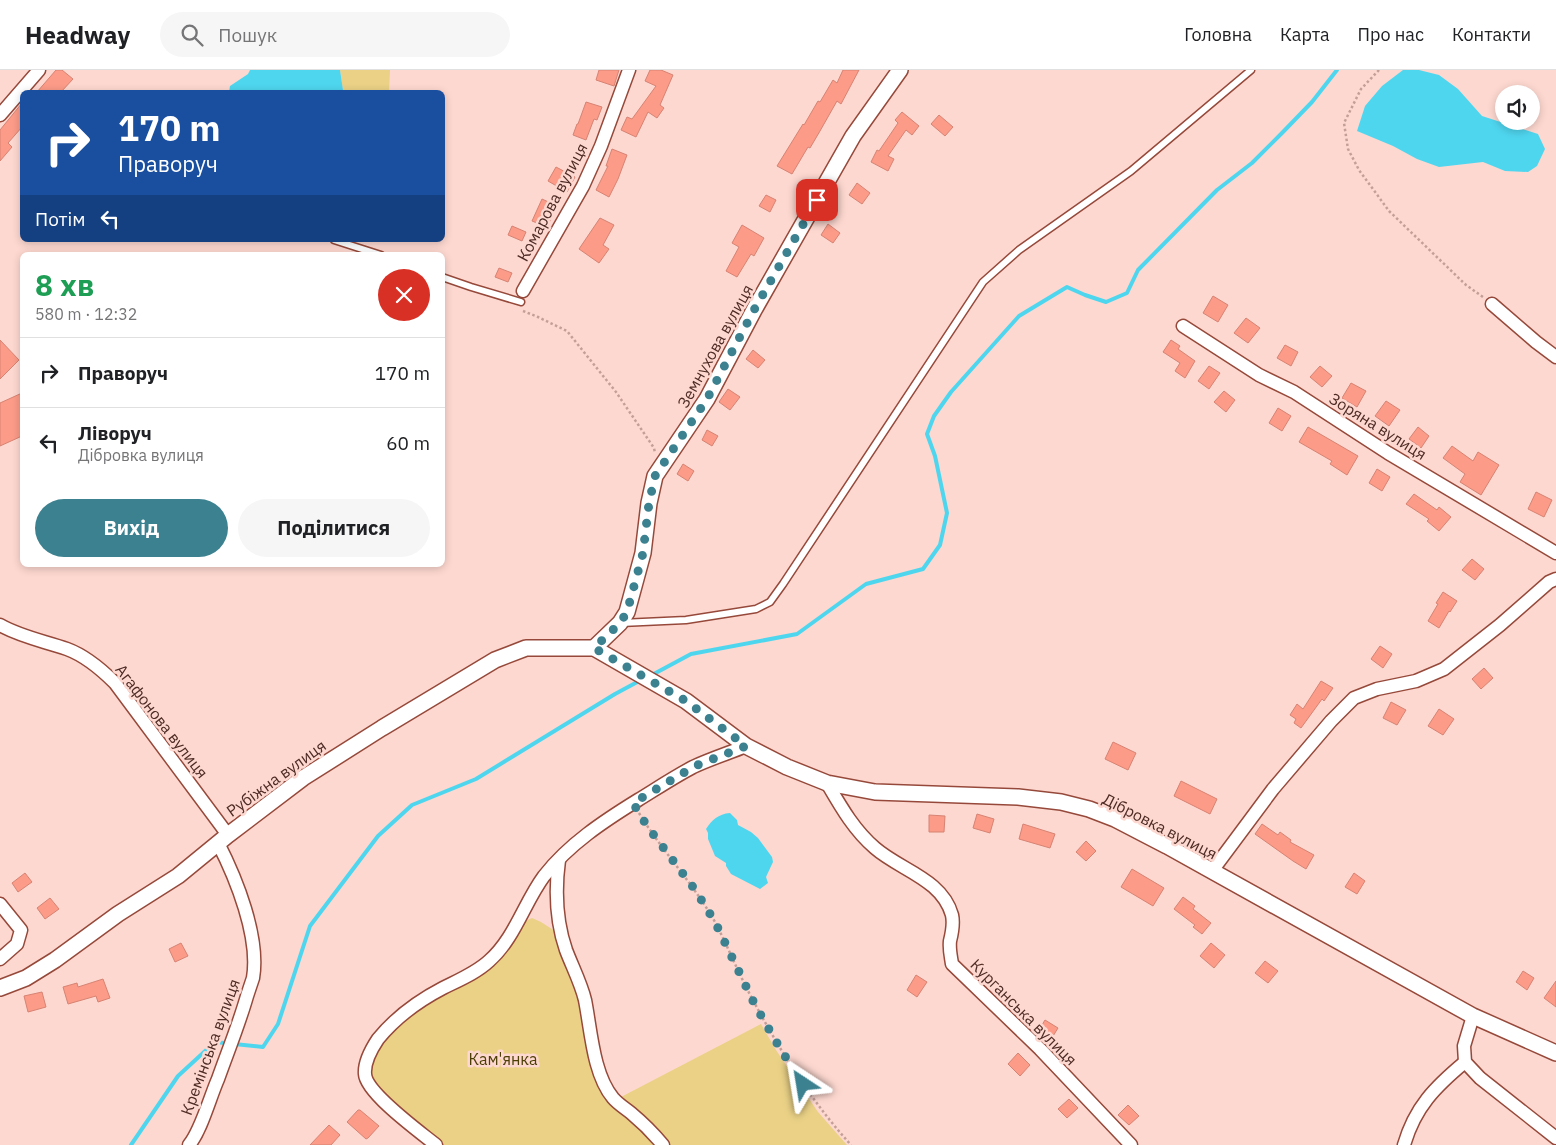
<!DOCTYPE html>
<html lang="uk">
<meta charset="utf-8">
<style>
:root{--surface:#fff;--page:#f6f6f6;--text:#202124;--muted:#757577;--line:#e0e0e0;--accent:#3c818f}
body{margin:0;font-family:"IBM Plex Sans",sans-serif;background:var(--page);color:var(--text);height:100vh;display:flex;flex-direction:column;font-size:19px;white-space:nowrap}
*{box-sizing:border-box;margin:0}
p{font-size:16px;color:var(--muted)}
.icon{flex:none;width:28px;height:28px;fill:none;stroke:currentColor;stroke-width:2;stroke-linecap:round;stroke-linejoin:round}
.map{position:relative;flex:1;overflow:hidden}
.panel{position:absolute;left:20px;top:182px;width:425px;height:315px;display:flex;flex-direction:column;background:var(--surface);border-radius:8px;box-shadow:0 2px 8px #0003}
.panel>*{flex:none}
.banner{position:absolute;left:20px;top:20px;width:425px;height:152px;border-radius:8px;box-shadow:0 2px 8px #0003;background:#1a4fa0;color:#fff;overflow:hidden}
.controls{position:absolute;left:1495px;top:15px;display:grid;gap:10px}
.controls a{display:grid;place-items:center;width:45px;height:45px;border-radius:50%;background:var(--surface);box-shadow:0 2px 8px #0003;font-size:25px}
.pin{position:absolute;display:grid;place-items:center;width:42px;height:42px;color:#fff;margin:-21px;border-radius:10px;box-shadow:0 2px 8px #0006}
.me{position:absolute;width:55px;margin:-28px;rotate:327deg;stroke-linejoin:round;filter:drop-shadow(0 0 4px #0008)}
.turn{display:flex;align-items:center;gap:18px;height:105px;padding:0 15px;font-size:22px}
.turn .icon{width:65px;height:65px;stroke-width:2.5}
.turn b{display:block;font-size:35px;line-height:42px}
.then{display:flex;align-items:center;height:48px;padding:0 15px;background:#0003;gap:10px;font-size:19px}
.round{display:grid;place-items:center;flex:none;width:52px;height:52px;border-radius:26px;background:var(--page)}
.overview{display:flex;align-items:center;justify-content:space-between;height:85px;padding:0 15px}
h1{font-size:30px;font-weight:700;line-height:38px;color:#1e9e55}
.primary-button{display:flex;gap:10px;margin-top:auto;padding:10px 15px}
.primary-button a{flex:1;height:58px;border-radius:30px;background:var(--accent);color:#fff;font-size:20px;font-weight:700;line-height:58px;text-align:center}
.primary-button a+a{background:var(--page);color:var(--text)}
ul{padding:0;list-style:none}
li{display:flex;align-items:center;gap:15px;height:70px;padding:0 15px;border-top:1px solid var(--line)}
li div{flex:1}
li b{display:block;font-size:19px}
li em{font-style:normal}
header{display:flex;align-items:center;gap:30px;box-sizing:border-box;height:70px;padding:0 25px;background:var(--surface);border-bottom:1px solid var(--line)}
header strong{font-size:24px}
nav{display:flex;gap:28px;margin-inline-start:auto;font-size:18px}
.search{width:350px;height:45px;background:var(--page);display:flex;align-items:center;gap:12px;box-sizing:border-box;padding:0 18px;border-radius:28px;color:var(--muted);font-size:19px}
.map>svg:first-child{display:block}
</style>
<header>
<strong>Headway</strong>
<div class="search"><svg class="icon" aria-label="search" viewBox="0 0 24 24"><circle cx="10" cy="10" r="6"/><path d="M15 15l6 6"/></svg>Пошук</div>
<nav><a>Головна</a><a>Карта</a><a>Про нас</a><a>Контакти</a></nav>
</header>
<div class="map">
<svg width="1556" height="1075" viewBox="0 0 1556 1075">
<rect width="100%" height="100%" fill="#fdd8d0"/>
<g fill="#ead186">
<polygon points="340,0 390,0 389,22 343,22 343,20"/>
<polygon points="532,848 541,852 555,861 569,899 579,930 607,1028 621,1027 761,954 776,980 818,1042 847,1075 441,1075 372,1016 370,1003 378,978 404,948 451,918 523,852"/>
</g>
<g fill="#4fd6ef">
<polygon points="250,0 340,0 343,20 343,22 229,22 230,16 248,4"/>
<polygon points="1403,0 1419,0 1439,5 1458,19 1482,46 1538,64 1545,79 1537,96 1528,102 1505,101 1483,92 1439,97 1417,89 1393,76 1357,61 1365,36 1382,16"/>
<path d="M 730,743 L 737,750 L 738,755 L 751,762 L 758,768 L 772,787 L 773,792 L 766,807 L 768,813 L 760,819 L 731,804 L 726,796 L 726,793 L 715,786 L 708,769 L 708,763 L 706,759 C 712,750 718,744 730,743 Z"/>
</g>
<g fill="none" stroke-linecap="round" stroke-linejoin="round">
<g stroke="#4fd6ef" stroke-width="4">
<polyline points="650,606 691,584 797,564 866,514 923,499 940,475 947,443 935,386 927,364 934,346 951,322 1019,246 1067,217 1085,225 1106,232 1127,223 1138,200 1217,120 1252,93 1282,63 1312,32 1337,0"/>
<polyline points="131,1075 178,1006 215,972 263,977 278,954 310,856 378,766 412,735 476,709 615,624 641,610"/>
</g>
</g>
<g fill="#fc9b88" stroke="#d78373">
<polygon points="56,0 62,0 73,9 61,22 37,22"/>
<polygon points="599,0 619,0 614,16 596,10"/>
<polygon points="650,0 661,0 673,5 660,35 664,38 657,48 648,42 636,67 621,60 627,47 632,49 656,16 645,11"/>
<polygon points="843,0 859,0 841,34 837,31 820,61 810,78 808,77 792,104 777,96 803,54 804,55 818,31 820,32 833,10 837,13"/>
<polygon points="586,32 602,37 597,50 594,49 586,70 573,65 577,54 578,54"/>
<polygon points="22,33 22,57 8,73 12,77 0,91 0,60"/>
<polygon points="902,42 919,56 912,65 906,60 888,86 894,89 888,101 871,92 877,80 879,81 898,53 895,50"/>
<polygon points="939,45 953,57 945,66 931,54"/>
<polygon points="612,79 627,85 618,109 609,127 596,120 608,96 606,96"/>
<polygon points="556,97 575,107 567,122 548,111"/>
<polygon points="857,113 870,123 862,134 849,125"/>
<polygon points="766,125 776,130 770,142 759,136"/>
<polygon points="542,129 557,136 547,157 532,151"/>
<polygon points="600,148 614,155 603,175 609,179 599,193 579,179"/>
<polygon points="828,154 840,163 833,173 821,165"/>
<polygon points="742,155 764,168 754,186 751,184 737,207 726,201 739,177 732,173"/>
<polygon points="512,156 526,162 522,171 508,165"/>
<polygon points="499,198 512,203 508,212 495,207"/>
<polygon points="1213,226 1228,235 1218,252 1203,243"/>
<polygon points="1246,248 1260,258 1248,273 1234,263"/>
<polygon points="0,270 19,290 0,309"/>
<polygon points="1171,270 1180,276 1178,279 1195,291 1185,308 1175,301 1180,293 1163,282"/>
<polygon points="1285,275 1298,282 1291,296 1277,288"/>
<polygon points="753,280 765,290 758,298 746,289"/>
<polygon points="1209,296 1220,303 1209,319 1198,311"/>
<polygon points="1320,296 1332,306 1322,317 1310,307"/>
<polygon points="1351,313 1366,321 1357,337 1342,328"/>
<polygon points="728,319 740,327 730,340 719,332"/>
<polygon points="1224,321 1235,330 1226,342 1214,332"/>
<polygon points="22,323 22,366 0,376 0,333"/>
<polygon points="1386,331 1400,340 1389,356 1375,346"/>
<polygon points="1278,338 1291,346 1282,361 1269,353"/>
<polygon points="1308,357 1358,386 1347,405 1330,394 1332,391 1299,372"/>
<polygon points="1418,357 1429,366 1421,378 1409,369"/>
<polygon points="707,360 718,366 712,376 702,370"/>
<polygon points="1452,376 1473,391 1478,382 1499,395 1481,425 1460,412 1465,404 1443,388"/>
<polygon points="683,394 694,401 688,411 677,404"/>
<polygon points="1377,399 1390,407 1382,421 1369,413"/>
<polygon points="1536,422 1552,430 1544,447 1528,439"/>
<polygon points="1414,424 1437,440 1439,437 1451,447 1439,461 1427,451 1429,449 1406,434"/>
<polygon points="1472,489 1484,499 1475,510 1462,500"/>
<polygon points="1443,522 1457,531 1450,542 1449,541 1439,558 1428,551 1438,534 1436,533"/>
<polygon points="1380,576 1392,584 1383,598 1371,589"/>
<polygon points="1484,598 1493,608 1481,619 1472,609"/>
<polygon points="1321,611 1333,618 1324,631 1322,629 1301,658 1294,653 1296,649 1290,645 1297,634 1303,639"/>
<polygon points="1391,632 1406,640 1397,655 1383,648"/>
<polygon points="1439,639 1454,649 1443,665 1428,656"/>
<polygon points="1113,672 1136,683 1128,700 1105,689"/>
<polygon points="1181,711 1217,729 1210,744 1174,726"/>
<polygon points="977,744 994,749 990,763 973,758"/>
<polygon points="929,745 945,746 944,762 929,762"/>
<polygon points="1023,754 1055,764 1050,778 1019,769"/>
<polygon points="1262,754 1278,765 1280,762 1291,770 1290,772 1314,785 1306,799 1293,791 1255,764"/>
<polygon points="1086,771 1096,781 1086,791 1076,782"/>
<polygon points="1132,799 1164,818 1153,836 1121,817"/>
<polygon points="25,803 32,812 18,822 12,813"/>
<polygon points="1354,803 1365,811 1357,824 1345,817"/>
<polygon points="1183,827 1195,836 1193,839 1211,853 1202,864 1193,857 1195,855 1174,839"/>
<polygon points="50,828 59,839 45,849 37,838"/>
<polygon points="181,873 188,886 175,892 169,879"/>
<polygon points="1211,873 1225,885 1214,898 1200,886"/>
<polygon points="1265,891 1278,901 1268,913 1255,903"/>
<polygon points="1523,901 1534,908 1527,920 1516,912"/>
<polygon points="916,905 927,912 917,927 907,920"/>
<polygon points="103,909 110,928 98,932 96,926 68,934 63,917 77,913 78,917"/>
<polygon points="1556,911 1556,937 1544,928"/>
<polygon points="42,922 46,937 28,942 24,926"/>
<polygon points="1045,950 1058,958 1050,971 1037,963"/>
<polygon points="1018,983 1030,995 1020,1006 1008,994"/>
<polygon points="1069,1029 1078,1038 1067,1048 1058,1039"/>
<polygon points="1128,1035 1139,1046 1129,1055 1118,1045"/>
<polygon points="358,1040 360,1040 379,1056 368,1068 366,1069 347,1052"/>
<polygon points="329,1055 340,1065 331,1075 310,1075"/>
</g>
<g fill="none" stroke-linecap="round" stroke-linejoin="round">
<defs>
<g id="service">
<polyline points="334,170 381,185"/>
<polyline points="442,207 471,217 521,232"/>
<polyline points="621,553 686,550 756,539 770,532 783,514 983,212 1019,180 1131,101 1251,0"/>
</g>
<g id="minor">
<polyline points="0,45 39,0"/>
<polyline points="523,221 583,116 601,76 629,0"/>
<polyline points="1492,234 1536,272 1556,287"/>
<polyline points="1183,256 1259,305 1294,322 1388,383 1556,483"/>
<path d="M 0,555 C 21,567 44,571 67,579 C 86,586 101,599 115,613 L 228,765"/>
<path d="M 827,713 C 841,737 854,760 875,778 C 900,800 942,809 952,845 C 954,854 952,863 950,871 C 949,879 951,887 952,894 L 1040,979 L 1131,1075"/>
<path d="M 559,790 C 555,820 556,851 566,880 C 572,896 581,913 585,930 C 591,960 593,1004 613,1028 C 618,1034 625,1038 631,1043 C 643,1053 653,1063 663,1075"/>
<polyline points="1212,801 1273,719 1331,651 1354,628 1377,619 1416,611 1444,599 1500,555 1549,512 1556,509"/>
<polyline points="0,834 21,860 17,874 0,889"/>
<polyline points="1473,946 1464,976 1465,992 1480,1008 1556,1068"/>
<path d="M 189,1075 C 201,1061 210,1027 218,1009 C 228,981 239,954 247,926 C 249,920 251,914 253,908 C 260,867 236,808 218,773"/>
<path d="M 436,1075 C 420,1062 366,1023 365,1004 C 364,992 372,978 378,969 C 396,947 418,931 443,918 C 459,910 476,903 489,891 C 515,868 524,833 544,806 C 569,774 604,751 638,730 C 656,719 674,707 693,697 C 710,689 729,683 746,676"/>
<path d="M 1404,1075 C 1415,1037 1435,1017 1465,992"/>
</g>
<g id="tertiary">
<polyline points="594,578 620,553 627,542 643,483 649,433 655,406 707,329 754,240 853,66 900,0"/>
<polyline points="0,918 26,908 55,890 118,844 178,806 228,765 303,708 382,658 495,590 526,578 594,578 686,631 746,676 787,697 827,713 875,722 1018,727 1061,732 1089,739 1115,749 1167,776 1473,946 1556,983"/>
</g>
</defs>
<use href="#service" stroke="#96493a" stroke-width="9"/>
<use href="#minor" stroke="#96493a" stroke-width="15"/>
<use href="#tertiary" stroke="#96493a" stroke-width="18"/>
<g stroke="#c49f98" stroke-width="2.5" stroke-dasharray="2.5 2.5" stroke-linecap="butt">
<polyline points="1379,0 1361,19 1344,53 1348,79 1359,100 1389,141 1466,215 1483,227"/>
<polyline points="523,241 538,247 567,261 616,322 654,378 655,383"/>
<path d="M 639,743 C 662,781 693,813 715,852 C 729,879 740,907 755,934 C 782,984 813,1033 851,1075"/>
</g>
<use href="#service" stroke="#fff" stroke-width="6"/>
<use href="#minor" stroke="#fff" stroke-width="12"/>
<use href="#tertiary" stroke="#fff" stroke-width="15"/>
</g>
<g fill="none" stroke-linecap="round" stroke-linejoin="round">
<polyline stroke="#3c818f" stroke-width="9" stroke-dasharray="0 16.2" points="803,1014 781,980 755,935 715,852 704,834 693,817 647,756 633,733 695,696 746,676 686,631 594,578 620,553 627,542 643,483 649,433 655,406 707,329 754,240 817,130"/>
</g>
<g text-anchor="middle" stroke-width="5" stroke-linejoin="round" paint-order="stroke">
<g font-size="16" fill="#4e2b25" stroke="#fdd8d0">
<text transform="translate(552 132) rotate(-62)" y="6">Комарова вулиця</text>
<text transform="translate(715 276) rotate(-61)" y="6">Земнухова вулиця</text>
<text transform="translate(1378 356) rotate(32)" y="6">Зоряна вулиця</text>
<text transform="translate(162 651) rotate(52)" y="6">Агафонова вулиця</text>
<text transform="translate(276 708) rotate(-36)" y="6">Рубіжна вулиця</text>
<text transform="translate(1160 756) rotate(27)" y="6">Дібровка вулиця</text>
<text transform="translate(1024 942) rotate(45)" y="6">Курганська вулиця</text>
<text transform="translate(210 977) rotate(-70)" y="6">Кремінська вулиця</text>
</g>
<g font-size="16" fill="#4d3e06" stroke="#fdd8d0">
<text x="503" y="995">Кам'янка</text>
</g>
</g>
</svg>
<div class="controls">
<a><svg class="icon" aria-label="sound" viewBox="0 0 24 24"><path d="M4 9h4l5-4v14l-5-4H4zM17 9q2 3 0 6"/></svg></a>
</div>
<div class="pin" style="left:817px;top:130px;background:#d93025"><svg class="icon" aria-label="arrive" viewBox="0 0 24 24"><path d="M6 21V4h12l-3 4 3 4H6"/></svg></div>
<svg class="me" style="left:803px;top:1014px" viewBox="-20 -20 40 40"><path d="M0-17L14 15 0 8-14 15z" fill="#3c818f" stroke="#fff" stroke-width="4"/></svg>
<div class="banner">
<div class="turn"><svg class="icon" aria-label="right" viewBox="0 0 24 24"><path d="M7 20v-9h11M14 6l5 5-5 5"/></svg><div><b>170 m</b>Праворуч</div></div>
<div class="then">Потім<svg class="icon" aria-label="left" viewBox="0 0 24 24"><path d="M17 20v-9H6M10 6l-5 5 5 5"/></svg></div>
</div>
<section class="panel">
<div class="overview"><div><h1>8 хв</h1><p>580 m · 12:32</p></div><a class="round" style="background:#d93025;color:#fff"><svg class="icon" aria-label="close" viewBox="0 0 24 24"><path d="M6 6l12 12M18 6L6 18"/></svg></a></div>
<ul>
<li><svg class="icon" aria-label="right" viewBox="0 0 24 24"><path d="M7 20v-9h11M14 6l5 5-5 5"/></svg><div><b>Праворуч</b></div><em>170 m</em></li>
<li><svg class="icon" aria-label="left" viewBox="0 0 24 24"><path d="M17 20v-9H6M10 6l-5 5 5 5"/></svg><div><b>Ліворуч</b><p>Дібровка вулиця</p></div><em>60 m</em></li>
</ul>
<div class="primary-button"><a>Вихід</a><a>Поділитися</a></div>
</section>
</div>
